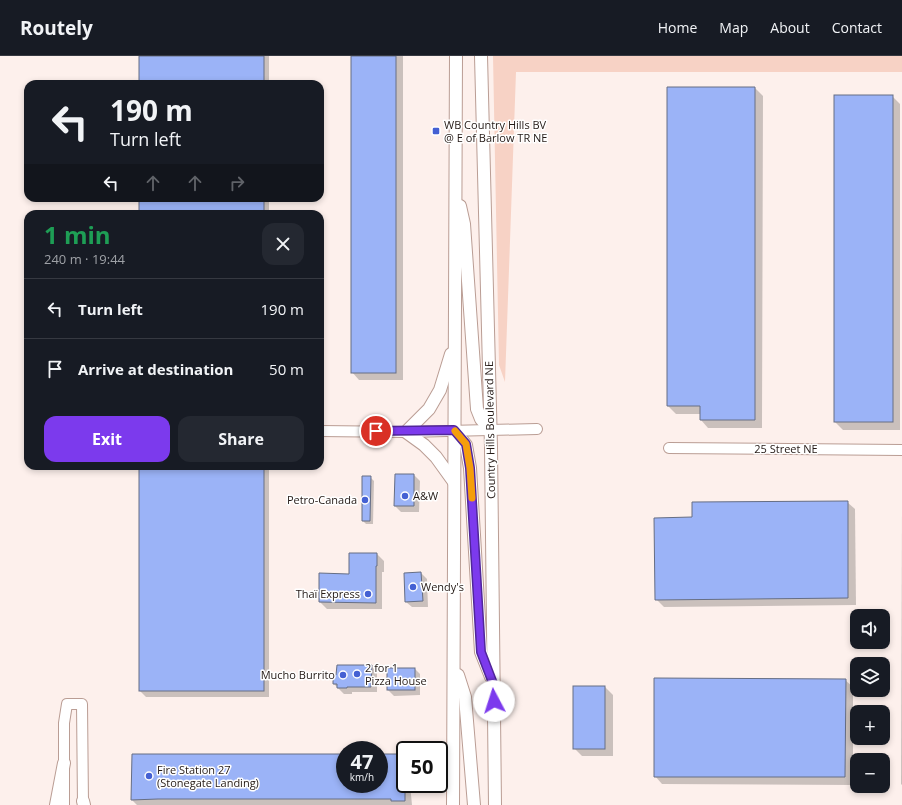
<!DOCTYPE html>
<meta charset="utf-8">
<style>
:root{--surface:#171b24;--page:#242831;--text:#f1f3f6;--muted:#9ea1a6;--line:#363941;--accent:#7c3aed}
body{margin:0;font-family:"Open Sans",sans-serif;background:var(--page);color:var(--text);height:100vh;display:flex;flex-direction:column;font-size:15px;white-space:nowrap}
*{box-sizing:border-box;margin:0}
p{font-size:13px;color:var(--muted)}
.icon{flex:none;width:22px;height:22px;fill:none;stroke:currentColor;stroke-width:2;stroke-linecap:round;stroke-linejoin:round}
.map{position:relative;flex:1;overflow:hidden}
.side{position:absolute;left:24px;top:154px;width:300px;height:260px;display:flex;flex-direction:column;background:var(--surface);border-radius:12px;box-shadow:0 2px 6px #0003}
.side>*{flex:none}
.top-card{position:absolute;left:24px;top:24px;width:300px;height:122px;border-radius:12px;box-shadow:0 2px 6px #0003;background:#171b24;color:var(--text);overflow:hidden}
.tools{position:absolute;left:850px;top:553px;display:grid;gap:8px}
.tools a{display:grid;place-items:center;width:40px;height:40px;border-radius:8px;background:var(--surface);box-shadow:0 2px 6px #0003;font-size:20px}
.speed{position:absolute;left:336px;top:685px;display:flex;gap:8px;font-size:20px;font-weight:700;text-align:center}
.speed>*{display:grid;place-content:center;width:52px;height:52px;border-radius:50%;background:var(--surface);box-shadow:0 2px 6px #0003;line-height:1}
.speed small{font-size:10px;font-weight:400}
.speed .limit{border:2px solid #111;border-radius:6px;background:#fff;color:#111}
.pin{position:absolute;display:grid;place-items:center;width:34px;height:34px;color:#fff;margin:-17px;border:2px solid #fff;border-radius:50%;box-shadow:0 1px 4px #0007}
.me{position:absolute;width:44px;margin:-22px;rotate:355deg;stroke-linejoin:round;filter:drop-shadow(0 0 3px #0008)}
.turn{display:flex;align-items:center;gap:14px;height:84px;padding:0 20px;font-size:18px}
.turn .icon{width:52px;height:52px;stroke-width:2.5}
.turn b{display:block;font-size:28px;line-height:34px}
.lanes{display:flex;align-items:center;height:38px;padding:0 20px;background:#0003;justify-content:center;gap:20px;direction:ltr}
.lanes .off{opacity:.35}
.round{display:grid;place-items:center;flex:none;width:42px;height:42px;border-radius:12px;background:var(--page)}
.summary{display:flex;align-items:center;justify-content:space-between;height:68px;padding:0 20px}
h1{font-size:24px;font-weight:700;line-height:30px;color:#1e9e55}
.action{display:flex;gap:8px;margin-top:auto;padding:8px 20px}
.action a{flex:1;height:46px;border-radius:12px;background:var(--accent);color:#fff;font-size:16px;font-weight:700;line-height:46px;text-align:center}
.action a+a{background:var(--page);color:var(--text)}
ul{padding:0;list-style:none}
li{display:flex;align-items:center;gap:12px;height:60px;padding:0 20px;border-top:1px solid var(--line)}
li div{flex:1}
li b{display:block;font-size:15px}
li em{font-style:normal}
header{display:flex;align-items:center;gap:24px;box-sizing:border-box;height:56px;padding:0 20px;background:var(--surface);border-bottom:1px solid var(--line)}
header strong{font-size:19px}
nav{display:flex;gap:22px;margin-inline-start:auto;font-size:14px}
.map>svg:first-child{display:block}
</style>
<header>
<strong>Routely</strong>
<nav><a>Home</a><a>Map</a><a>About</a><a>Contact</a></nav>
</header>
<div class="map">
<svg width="902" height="749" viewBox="0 0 902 749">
<rect width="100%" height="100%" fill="#fdf0ec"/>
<polygon fill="#f7d2c5" points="493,0 902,0 902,16 516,16 505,326 499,309"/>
<g fill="#0003">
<rect x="140" y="0" width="129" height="28"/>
<polygon points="352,0 403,0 403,324 359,324 352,316"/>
<polygon points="755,32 763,40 762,372 708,372 701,364 701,358 676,358 668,350"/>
<polygon points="892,40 900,48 900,374 843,374 835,366"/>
<rect x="140" y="142" width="129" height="16"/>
<polygon points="140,410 269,410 269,641 146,641 140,635"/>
<polygon points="396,419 414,419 420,425 419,456 401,456 395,450"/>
<polygon points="370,421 374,425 373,468 366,468 363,465"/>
<polygon points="847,446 855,453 856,549 664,551 656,543 693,462"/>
<polygon points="902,452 902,729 901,728"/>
<polygon points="377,498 384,505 384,516 382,516 382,553 327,553 320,546 350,519"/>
<polygon points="421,517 427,523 428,551 412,551 406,546"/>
<polygon points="371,610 377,616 377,636 352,636 352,638 344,638 334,628 337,620"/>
<polygon points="415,613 420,618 420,639 394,640 388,634"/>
<polygon points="845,624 853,631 853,729 662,728 655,720"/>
<polygon points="574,631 605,631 613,639 613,700 582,700 574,692"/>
<polygon points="133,699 345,699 345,728 379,728 379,699 403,699 405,702 405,728 410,728 412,749 137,749 132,744"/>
</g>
<g fill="#9bb3f7" stroke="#666e84">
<rect x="139" y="0" width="125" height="28"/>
<rect x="351" y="0" width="45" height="317"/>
<polygon points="667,31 755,31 755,364 700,364 700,350 667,350"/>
<rect x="834" y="39" width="59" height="327"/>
<rect x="139" y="142" width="125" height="16"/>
<rect x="139" y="410" width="125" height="225"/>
<polygon points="395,418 414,418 414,450 394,450"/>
<polygon points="362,420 371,420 370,465 362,465"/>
<polygon points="848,445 848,542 655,544 654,462 692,461 692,446"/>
<polygon points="349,497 377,497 377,510 376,510 376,547 319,546 319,517 349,518"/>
<polygon points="421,516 423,545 405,546 404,517"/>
<polygon points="337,609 372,609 371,631 347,631 347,632 337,632 337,628 333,628 333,619 336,619"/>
<rect x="387" y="612" width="28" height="22"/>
<polygon points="654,622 846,623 845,721 654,721"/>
<rect x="573" y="630" width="32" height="63"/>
<polygon points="132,698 345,698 345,728 379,728 379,698 403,698 403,731 405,731 405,745 391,745 391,743 158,743 131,744"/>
</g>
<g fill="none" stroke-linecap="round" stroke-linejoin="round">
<defs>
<g id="minor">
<polyline points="320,375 406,376 537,373"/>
<polyline points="669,392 902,394"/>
<polyline points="64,749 64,667 67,648 82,648 83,749"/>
</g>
<g id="major">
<polyline points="481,0 491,391 495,749"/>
<polyline points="460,150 464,168 477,353 481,363 490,374"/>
<polyline points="451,298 440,334 429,353 406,376 424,389 436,401 454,426"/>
<polyline points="454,374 466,389 470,412 481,596 491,621"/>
<polyline points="458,619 465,641 474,749"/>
<polyline points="83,745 84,749"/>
<polyline points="56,749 64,707"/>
<polyline points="453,749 456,0"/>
</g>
</defs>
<use href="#minor" stroke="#ba9d94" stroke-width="12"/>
<use href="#major" stroke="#ba9d94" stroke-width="14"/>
<use href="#minor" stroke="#fff" stroke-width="10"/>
<use href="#major" stroke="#fff" stroke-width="12"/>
</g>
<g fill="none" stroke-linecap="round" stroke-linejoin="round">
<defs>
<polyline id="route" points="376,375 454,374 466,388 470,412 481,596 494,630 494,645"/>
</defs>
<use href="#route" stroke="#51269a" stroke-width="10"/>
<use href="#route" stroke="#7c3aed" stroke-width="7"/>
<polyline stroke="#f59e0b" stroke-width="7" points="455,375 466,388 470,412 472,442"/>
</g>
<g fill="#4460d3" stroke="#fff" stroke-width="1.5">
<rect x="432" y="71" width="8" height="8" rx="2"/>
<circle cx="405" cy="440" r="4"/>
<circle cx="365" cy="444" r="4"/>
<circle cx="413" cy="531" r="4"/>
<circle cx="368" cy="538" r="4"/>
<circle cx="357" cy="618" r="4"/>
<circle cx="343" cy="619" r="4"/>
<circle cx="149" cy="720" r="4"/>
</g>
<g text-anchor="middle" stroke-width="3" stroke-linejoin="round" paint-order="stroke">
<g font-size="11" fill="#231915" stroke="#fff" text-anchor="start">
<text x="444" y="73">WB Country Hills BV<tspan x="444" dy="13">@ E of Barlow TR NE</tspan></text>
<text x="413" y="444">A&amp;W</text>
<text x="357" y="448" text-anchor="end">Petro-Canada</text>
<text x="421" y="535">Wendy's</text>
<text x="360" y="542" text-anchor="end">Thaï Express</text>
<text x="365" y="616">2 for 1<tspan x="365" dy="13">Pizza House</tspan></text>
<text x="335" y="623" text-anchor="end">Mucho Burrito</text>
<text x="157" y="718">Fire Station 27<tspan x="157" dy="13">(Stonegate Landing)</tspan></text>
</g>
<g font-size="11" fill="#231915" stroke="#fff">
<text transform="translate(490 374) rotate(-91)" y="4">Country Hills Boulevard NE</text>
<text x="786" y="397">25 Street NE</text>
</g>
</g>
</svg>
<div class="tools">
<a><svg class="icon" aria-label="sound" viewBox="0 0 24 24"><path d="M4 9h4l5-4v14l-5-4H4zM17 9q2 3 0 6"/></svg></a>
<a><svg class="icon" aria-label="layers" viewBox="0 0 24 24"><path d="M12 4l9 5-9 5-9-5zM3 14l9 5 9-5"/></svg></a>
<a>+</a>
<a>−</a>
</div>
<div class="speed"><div>47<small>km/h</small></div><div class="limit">50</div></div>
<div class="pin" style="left:376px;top:375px;background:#d93025"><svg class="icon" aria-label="arrive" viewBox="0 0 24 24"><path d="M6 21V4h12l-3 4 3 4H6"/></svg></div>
<svg class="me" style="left:494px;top:645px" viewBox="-20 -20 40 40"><circle r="19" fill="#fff"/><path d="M0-13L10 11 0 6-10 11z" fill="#7c3aed"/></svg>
<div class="top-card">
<div class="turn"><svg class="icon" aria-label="left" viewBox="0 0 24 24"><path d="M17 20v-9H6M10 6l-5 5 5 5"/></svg><div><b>190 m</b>Turn left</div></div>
<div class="lanes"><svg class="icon" aria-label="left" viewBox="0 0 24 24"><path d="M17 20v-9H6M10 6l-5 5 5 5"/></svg><svg class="icon off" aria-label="ahead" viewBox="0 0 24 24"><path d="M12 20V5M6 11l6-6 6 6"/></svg><svg class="icon off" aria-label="ahead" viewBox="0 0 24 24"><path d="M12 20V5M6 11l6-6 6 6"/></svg><svg class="icon off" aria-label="right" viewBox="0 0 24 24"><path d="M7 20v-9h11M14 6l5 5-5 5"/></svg></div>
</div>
<section class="side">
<div class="summary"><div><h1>1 min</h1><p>240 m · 19:44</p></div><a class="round"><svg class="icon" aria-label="close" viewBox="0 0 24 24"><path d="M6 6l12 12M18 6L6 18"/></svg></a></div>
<ul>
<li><svg class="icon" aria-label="left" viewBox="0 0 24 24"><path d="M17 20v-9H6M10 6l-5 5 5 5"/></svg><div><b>Turn left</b></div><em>190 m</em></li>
<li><svg class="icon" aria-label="arrive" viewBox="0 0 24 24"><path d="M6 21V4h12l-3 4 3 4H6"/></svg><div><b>Arrive at destination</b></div><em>50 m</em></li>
</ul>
<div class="action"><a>Exit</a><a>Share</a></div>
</section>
</div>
